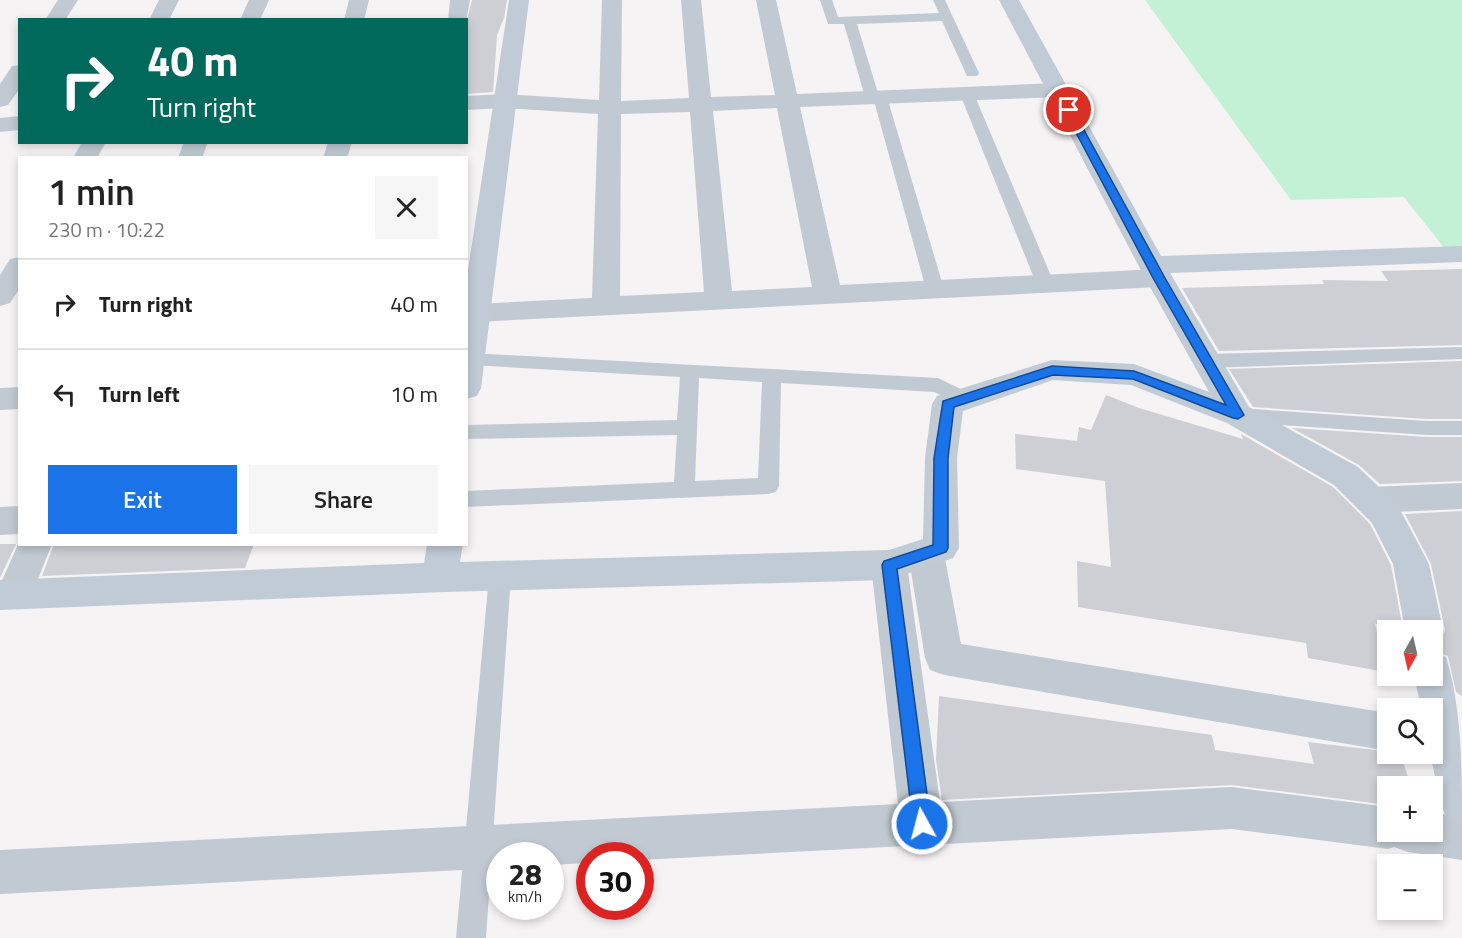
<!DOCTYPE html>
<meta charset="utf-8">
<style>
:root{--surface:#fff;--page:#f6f6f6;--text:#222;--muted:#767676;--line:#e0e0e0;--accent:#1a73e8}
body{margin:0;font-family:"Titillium Web",sans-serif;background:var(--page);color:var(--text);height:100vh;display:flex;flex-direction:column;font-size:22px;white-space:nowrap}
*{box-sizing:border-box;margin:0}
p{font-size:20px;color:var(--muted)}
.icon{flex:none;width:33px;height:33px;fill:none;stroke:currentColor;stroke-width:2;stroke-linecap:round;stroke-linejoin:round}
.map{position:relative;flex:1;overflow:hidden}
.details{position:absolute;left:18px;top:156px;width:450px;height:390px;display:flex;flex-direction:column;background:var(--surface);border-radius:0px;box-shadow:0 3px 9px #0003}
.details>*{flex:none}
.hud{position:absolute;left:18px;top:18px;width:450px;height:126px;border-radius:0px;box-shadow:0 3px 9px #0003;background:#00695c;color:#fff;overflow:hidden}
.needle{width:39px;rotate:188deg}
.fabs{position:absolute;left:1377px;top:620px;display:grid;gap:12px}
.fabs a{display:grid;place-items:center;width:66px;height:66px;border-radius:0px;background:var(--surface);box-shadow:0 3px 9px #0003;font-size:30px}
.speed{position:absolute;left:486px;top:842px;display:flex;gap:12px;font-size:30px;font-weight:700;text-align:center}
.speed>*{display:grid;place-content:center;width:78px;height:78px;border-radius:50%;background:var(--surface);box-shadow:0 3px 9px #0003;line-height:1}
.speed small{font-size:15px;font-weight:400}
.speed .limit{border:9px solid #d22;background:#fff;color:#111}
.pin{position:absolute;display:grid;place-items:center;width:51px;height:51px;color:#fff;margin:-26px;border:3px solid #fff;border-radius:50%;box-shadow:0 2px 6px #0007}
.me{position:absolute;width:66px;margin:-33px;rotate:353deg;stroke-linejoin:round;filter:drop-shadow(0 0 4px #0008)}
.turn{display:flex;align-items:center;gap:21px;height:126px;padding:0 30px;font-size:27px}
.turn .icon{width:78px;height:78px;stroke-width:2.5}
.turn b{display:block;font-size:42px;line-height:51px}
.round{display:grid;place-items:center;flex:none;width:63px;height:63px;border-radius:0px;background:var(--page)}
.head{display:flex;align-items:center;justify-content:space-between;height:102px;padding:0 30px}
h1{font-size:36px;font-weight:600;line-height:45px}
.button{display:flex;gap:12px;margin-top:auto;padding:12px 30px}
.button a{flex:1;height:69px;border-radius:0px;background:var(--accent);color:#fff;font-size:24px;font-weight:600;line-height:69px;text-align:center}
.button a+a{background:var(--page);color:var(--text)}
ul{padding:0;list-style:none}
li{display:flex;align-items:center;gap:18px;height:90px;padding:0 30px;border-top:2px solid var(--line)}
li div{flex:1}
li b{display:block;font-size:22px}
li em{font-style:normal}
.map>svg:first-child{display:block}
</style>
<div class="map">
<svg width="1462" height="938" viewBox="0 0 1462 938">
<rect width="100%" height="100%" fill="#f5f3f3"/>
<polygon fill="#c3f1d5" points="1145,0 1462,0 1462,248 1445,249 1404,197 1291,200"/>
<g fill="#cdcfd5">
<polygon points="472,0 507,0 504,18 497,35 493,92 466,94 466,24"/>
<polygon points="1462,269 1462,345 1219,351 1182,288 1324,284 1322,280 1388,281 1381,271"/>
<polygon points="1462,361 1462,419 1427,419 1253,407 1229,369"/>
<polygon points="1106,395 1139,408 1243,439 1241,434 1333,487 1370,524 1391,565 1403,630 1388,630 1388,634 1375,623 1386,672 1308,658 1306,643 1078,607 1077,561 1111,567 1105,481 1016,469 1015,434 1077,441 1079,427 1091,430"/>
<polygon points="1292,428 1427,437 1462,437 1462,481 1380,484 1359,465"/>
<polygon points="1462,511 1462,696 1456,692 1448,656 1432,650 1432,645 1439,642 1445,630 1431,564 1405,514"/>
<polygon points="0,544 16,544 0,578"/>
<polygon points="54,544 254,544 245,568 42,576"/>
<polygon points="939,696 1212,735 1215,750 1314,764 1308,742 1400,753 1411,786 1388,786 1388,805 1232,785 942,800 936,760"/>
</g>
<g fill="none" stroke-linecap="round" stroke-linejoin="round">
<g fill="#c1cad2" fill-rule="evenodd">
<polygon points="820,0 832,0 838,17 939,13 933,0 945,0 979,73 977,76 967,76 942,21 857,24 878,93 885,94 887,97 944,289 941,293 929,293 926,289 874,101 867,100 865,97 844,24 828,24"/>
<polygon points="967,90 974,94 1054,283 1051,287 1039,287 1036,283 960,94"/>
<polygon points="1462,347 1462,359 1207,368 1200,366 1197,361 1200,356 1207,354"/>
<path d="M 470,353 L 938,378 L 971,394 L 974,399 L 971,404 L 964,406 L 934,392 L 781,383 L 779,486 L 776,492 L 768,494 L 466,507 L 466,491 L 674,482 L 677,435 L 466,439 L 466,425 L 677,420 L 680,377 L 470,365 L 466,364 L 466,354 ZM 699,378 L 762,382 L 758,478 L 695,481 Z"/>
<polygon points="1238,408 1427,421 1462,421 1462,435 1427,435 1238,422 1231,420 1228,415 1231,410"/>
<polygon points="500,567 508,569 511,576 486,938 456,938 489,576 492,569"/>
</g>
<g fill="#c1cad2" fill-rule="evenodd">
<polygon points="58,0 78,0 65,20 45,20"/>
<polygon points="159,0 179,0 169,20 149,20"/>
<polygon points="249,0 269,0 260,20 240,20"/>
<polygon points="349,0 369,0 364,20 344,20"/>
<polygon points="450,0 470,0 466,22 466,20 448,20"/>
<path d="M 602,0 L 622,0 L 621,101 L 689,98 L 681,0 L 701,0 L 711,97 L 775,95 L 756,0 L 776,0 L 797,94 L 1058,83 L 1066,85 L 1069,90 L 1066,95 L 1058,97 L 800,107 L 840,285 L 1159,269 L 1169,272 L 1173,278 L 1169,284 L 1159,287 L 476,322 L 466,320 L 466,306 L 476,304 L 592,298 L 598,114 L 505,108 L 466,110 L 466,96 L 505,94 L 599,100 ZM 777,108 L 812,287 L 732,291 L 713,111 ZM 690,112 L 704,292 L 620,296 L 621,114 Z"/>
<polygon points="20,65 20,88 8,105 0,107 0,84 12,66"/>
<polygon points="20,116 20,130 0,132 0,118"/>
<polygon points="82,142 106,142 97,158 73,158"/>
<polygon points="184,142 208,142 202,158 178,158"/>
<polygon points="328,142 352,142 347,158 323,158"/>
<polygon points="20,257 20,288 10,303 0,306 0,275 10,259"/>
<polygon points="20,387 20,409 0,410 0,388"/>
<polygon points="1462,483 1462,509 1371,513 1359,509 1354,500 1359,491 1371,487"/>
<polygon points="20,506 20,534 0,535 0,507"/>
<polygon points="926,539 939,543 944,553 961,644 1388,713 1388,751 944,675 930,670 925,658 908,553 913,543"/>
<polygon points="20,540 20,544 52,544 28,604 15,608 2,604 0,585"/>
<polygon points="889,550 902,555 907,565 940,802 1232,787 1388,807 1388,831 1432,831 1432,813 1462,816 1462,860 1408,852 1394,847 1388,849 1232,829 640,860 640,855 590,855 590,863 550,865 550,855 500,855 500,868 0,894 0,850 898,804 871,565 876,555"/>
</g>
<g fill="#c1cbd6" fill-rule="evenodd">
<polygon points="509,0 529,0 481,388 477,396 466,399 466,283"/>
<polygon points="999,0 1019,0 1161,256 1462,246 1462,262 1170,273 1249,407 1358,467 1397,504 1429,564 1443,630 1437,641 1432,643 1432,630 1405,630 1393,564 1372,523 1334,485 1227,423 1131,385 1053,380 963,411 957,458 959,548 953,558 889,580 444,592 0,610 0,580 424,563 427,544 463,544 460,562 889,550 923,539 925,458 932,404 937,396 1052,360 1134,364 1209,392 1145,278"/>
<path d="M 1432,652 L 1446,657 C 1462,708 1462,769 1462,825 L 1447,819 L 1441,804 L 1430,753 L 1432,753 L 1432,708 L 1421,708 L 1414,675 L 1432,675 Z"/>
</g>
</g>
<polygon fill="#1a73e8" stroke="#114b97" stroke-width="1.5" points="1065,108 1073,110 1165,278 1244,415 1238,419 1233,418 1133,379 1053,375 954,407 948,458 948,548 946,552 897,569 931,824 928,831 922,833 916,831 913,824 882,565 884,561 933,545 934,458 943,401 1052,366 1134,371 1226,405 1153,278 1064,110"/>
</svg>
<div class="fabs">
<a><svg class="needle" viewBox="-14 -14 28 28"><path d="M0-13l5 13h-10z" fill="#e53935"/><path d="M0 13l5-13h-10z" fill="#767676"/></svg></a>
<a><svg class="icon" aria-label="search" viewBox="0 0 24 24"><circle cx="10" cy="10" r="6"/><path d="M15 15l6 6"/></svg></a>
<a>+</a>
<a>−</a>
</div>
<div class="speed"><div>28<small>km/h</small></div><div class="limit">30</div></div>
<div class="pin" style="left:1069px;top:110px;background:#d93025"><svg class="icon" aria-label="arrive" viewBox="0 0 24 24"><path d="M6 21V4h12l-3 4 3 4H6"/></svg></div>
<svg class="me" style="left:922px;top:824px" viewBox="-20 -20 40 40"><circle r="17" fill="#1a73e8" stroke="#fff" stroke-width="3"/><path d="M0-11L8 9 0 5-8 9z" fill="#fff"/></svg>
<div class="hud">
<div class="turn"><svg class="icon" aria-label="right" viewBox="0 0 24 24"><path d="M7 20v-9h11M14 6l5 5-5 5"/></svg><div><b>40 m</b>Turn right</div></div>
</div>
<section class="details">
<div class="head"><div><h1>1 min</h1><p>230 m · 10:22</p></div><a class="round"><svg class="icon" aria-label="close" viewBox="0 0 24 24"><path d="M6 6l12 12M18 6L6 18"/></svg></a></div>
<ul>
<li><svg class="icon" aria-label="right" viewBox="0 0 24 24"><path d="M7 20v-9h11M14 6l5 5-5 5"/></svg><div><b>Turn right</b></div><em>40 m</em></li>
<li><svg class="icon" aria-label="left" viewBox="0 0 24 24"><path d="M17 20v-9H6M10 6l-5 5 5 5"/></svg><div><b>Turn left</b></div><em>10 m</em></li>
</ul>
<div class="button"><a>Exit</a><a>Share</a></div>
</section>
</div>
